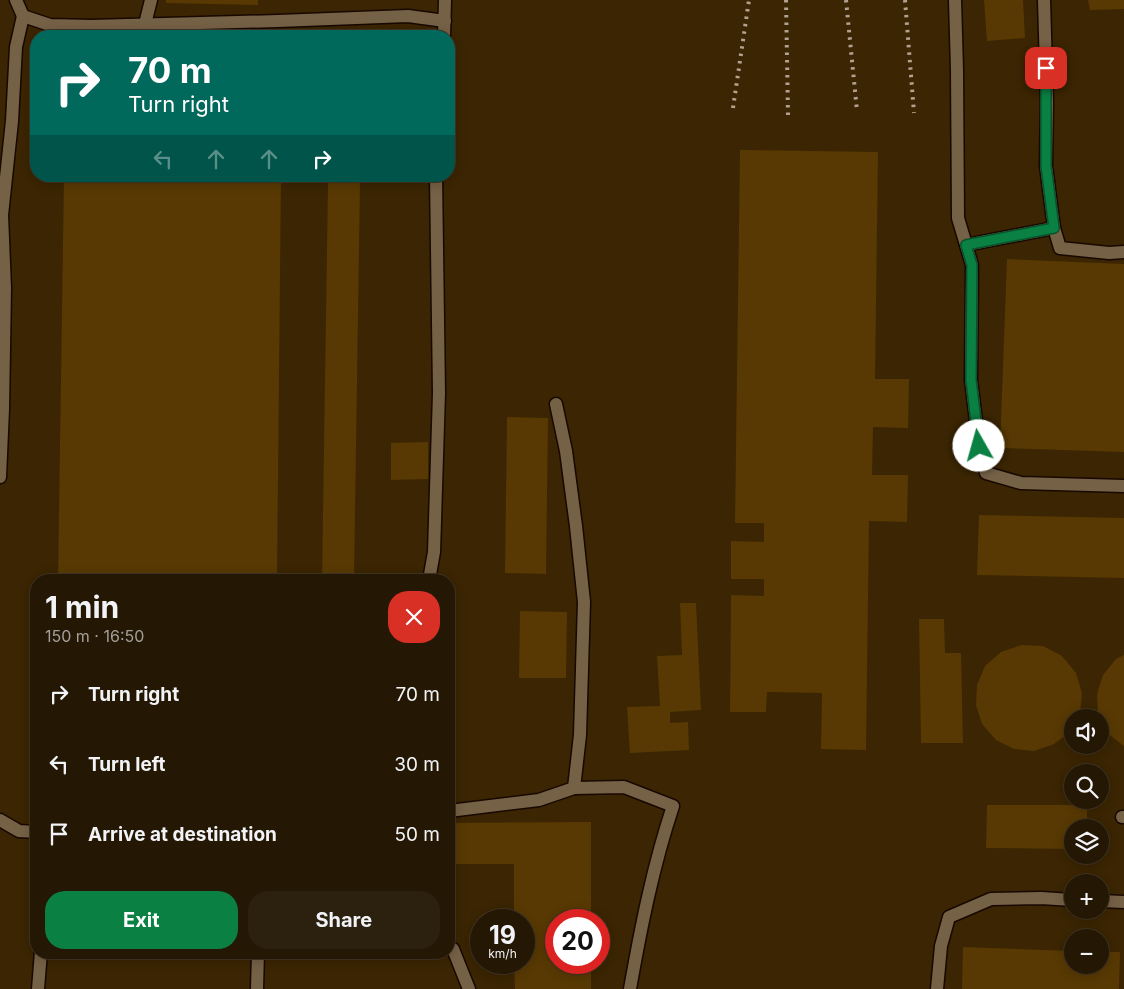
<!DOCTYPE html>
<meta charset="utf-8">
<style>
:root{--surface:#241704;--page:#2c200e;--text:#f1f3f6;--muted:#a39f9a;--line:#413626;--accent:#0b8043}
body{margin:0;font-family:Inter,sans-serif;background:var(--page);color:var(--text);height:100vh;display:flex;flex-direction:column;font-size:19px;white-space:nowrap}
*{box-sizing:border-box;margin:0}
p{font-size:16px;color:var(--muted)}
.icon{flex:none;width:28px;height:28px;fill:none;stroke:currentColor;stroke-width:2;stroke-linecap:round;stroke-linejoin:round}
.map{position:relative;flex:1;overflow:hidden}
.side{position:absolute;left:30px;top:574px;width:425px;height:385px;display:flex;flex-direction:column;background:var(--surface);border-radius:20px;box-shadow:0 2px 12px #0003,0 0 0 1px var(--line)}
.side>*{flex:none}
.guide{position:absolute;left:30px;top:30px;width:425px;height:152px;border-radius:20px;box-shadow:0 2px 12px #0003,0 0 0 1px var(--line);background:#00695c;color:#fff;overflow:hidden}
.buttons{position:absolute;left:1064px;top:709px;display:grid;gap:10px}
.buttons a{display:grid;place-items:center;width:45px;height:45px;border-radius:50%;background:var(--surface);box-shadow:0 2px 12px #0003,0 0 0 1px var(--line);font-size:25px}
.speed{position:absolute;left:470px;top:909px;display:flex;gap:10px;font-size:25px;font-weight:700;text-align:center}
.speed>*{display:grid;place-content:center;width:65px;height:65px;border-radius:50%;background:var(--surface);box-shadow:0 2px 12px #0003,0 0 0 1px var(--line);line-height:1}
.speed small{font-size:12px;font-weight:400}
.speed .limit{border:8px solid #d22;background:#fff;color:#111}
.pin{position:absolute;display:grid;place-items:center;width:42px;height:42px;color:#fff;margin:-21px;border-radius:10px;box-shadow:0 2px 8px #0006}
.me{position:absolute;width:55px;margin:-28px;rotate:353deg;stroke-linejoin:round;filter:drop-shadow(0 0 4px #0008)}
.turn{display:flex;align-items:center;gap:18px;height:105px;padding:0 15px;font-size:22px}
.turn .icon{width:65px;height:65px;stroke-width:2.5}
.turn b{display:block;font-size:35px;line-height:42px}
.lanes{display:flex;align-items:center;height:48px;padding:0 15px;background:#0003;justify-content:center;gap:25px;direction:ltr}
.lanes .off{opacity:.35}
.round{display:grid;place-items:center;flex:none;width:52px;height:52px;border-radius:20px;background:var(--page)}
.summary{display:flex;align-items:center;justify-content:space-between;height:85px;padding:0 15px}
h1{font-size:30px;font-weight:700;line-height:38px}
.button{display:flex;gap:10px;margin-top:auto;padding:10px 15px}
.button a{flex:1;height:58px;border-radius:20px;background:var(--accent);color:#fff;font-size:20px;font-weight:700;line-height:58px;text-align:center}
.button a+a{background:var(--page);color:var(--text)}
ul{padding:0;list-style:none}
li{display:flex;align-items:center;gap:15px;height:70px;padding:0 15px}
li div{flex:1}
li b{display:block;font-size:19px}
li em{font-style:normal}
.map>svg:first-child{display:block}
</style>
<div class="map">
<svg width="1124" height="989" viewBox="0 0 1124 989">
<rect width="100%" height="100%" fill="#301f05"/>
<path fill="#3b2502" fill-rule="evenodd" d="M 0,0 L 1124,0 L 1124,989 L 0,989 ZM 36,36 L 449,36 L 449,176 L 36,176 ZM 36,580 L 449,580 L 449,952 L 36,952 ZM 1072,718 L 1100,718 L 1100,745 L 1072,745 ZM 1072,772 L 1100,772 L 1100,800 L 1072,800 ZM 1072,828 L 1100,828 L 1100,855 L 1072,855 ZM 1072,882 L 1100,882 L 1100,910 L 1072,910 ZM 481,920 L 524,920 L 524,962 L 481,962 ZM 556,920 L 599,920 L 599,962 L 556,962 ZM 1072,938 L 1100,938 L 1100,965 L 1072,965 Z"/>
<g fill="#583903">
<polygon points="166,0 258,0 258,5 166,3"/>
<polygon points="984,0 1023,0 1025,38 987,41"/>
<polygon points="1088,0 1124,0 1124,9 1090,10"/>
<polygon points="740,150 878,152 875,379 909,379 908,428 873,427 872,475 908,475 907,522 869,521 866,750 821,749 822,693 767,692 766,712 730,712 731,595 764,596 764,579 731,579 731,541 764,542 764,523 735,523"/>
<polygon points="64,176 281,176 277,580 58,580"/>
<polygon points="328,183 360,183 354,580 322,580"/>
<polygon points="1007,259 1124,264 1124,452 1000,448"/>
<polygon points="507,417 548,418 546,574 505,573"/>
<polygon points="428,442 428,479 391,480 391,443"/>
<polygon points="979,515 1124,518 1124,578 977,575"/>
<polygon points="680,603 696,603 701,710 670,712 670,723 688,722 689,750 630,753 627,707 660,706 657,656 682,655"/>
<polygon points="520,611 567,612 566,678 519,678"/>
<polygon points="919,619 944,619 945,653 961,653 963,743 921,743"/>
<polygon points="1022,645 1043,646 1062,656 1076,673 1082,693 1080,713 1077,718 1072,718 1072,726 1070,732 1054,744 1034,751 1014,749 996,740 982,724 976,705 977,685 985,666 1001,652"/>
<polygon points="1124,655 1124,746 1106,732 1098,714 1097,694 1103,675 1116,659"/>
<polygon points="33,765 36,765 36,819 32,819"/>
<polygon points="987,805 1087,805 1087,828 1072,828 1072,849 986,848"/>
<polygon points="591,822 591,920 556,920 556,962 591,962 591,989 515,989 514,962 524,962 524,920 514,920 514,864 449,864 449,823"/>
<polygon points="963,947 1072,951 1072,965 1100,965 1100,952 1120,952 1119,989 962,989"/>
</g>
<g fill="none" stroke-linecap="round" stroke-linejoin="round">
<defs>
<g id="service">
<polyline points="16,0 23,16 50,25 91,26 278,21 408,16 445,21"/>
<polyline points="955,0 957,70 958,218 972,265 971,380 979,446 986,473 1021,483 1124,486"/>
<polyline points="1044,0 1047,102 1046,166 1054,228 1060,248 1109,253 1124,252"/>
<polyline points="145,24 151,0"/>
<polyline points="444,36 445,0"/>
<polyline points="966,245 1054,228"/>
<polyline points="0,477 3,409 5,288 2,215 12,121 16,47 23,16"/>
<polyline points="429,580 434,552 439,393 436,176"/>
<path d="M 574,788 L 624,787 L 673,806 C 653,866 641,927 630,989"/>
<polyline points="449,811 539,800 574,788 580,735 584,602 576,526 566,451 556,404"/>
<polyline points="1122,817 1124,817"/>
<polyline points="0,820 19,831 36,832"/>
<polyline points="1100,901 1124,902"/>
<polyline points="449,948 453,949 469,989"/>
<polyline points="38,989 41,952"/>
<polyline points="257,989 258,952"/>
<polyline points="937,989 941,946 949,917 991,899 1041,898 1072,900"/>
</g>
</defs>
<use href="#service" stroke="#180800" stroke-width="15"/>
<use href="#service" stroke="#756146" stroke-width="12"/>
<g stroke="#b1a390" stroke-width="4" stroke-dasharray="2.5 5" stroke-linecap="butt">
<polyline points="786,0 788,115"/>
<polyline points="846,0 857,111"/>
<polyline points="905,0 914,113"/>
<polyline points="733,108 749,0"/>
</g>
</g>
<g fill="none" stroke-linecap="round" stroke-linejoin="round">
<defs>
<polyline id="route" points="979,446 971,380 972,265 966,245 1054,228 1046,166 1046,68"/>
</defs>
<use href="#route" stroke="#07532c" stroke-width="12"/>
<use href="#route" stroke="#0b8043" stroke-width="9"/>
</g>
</svg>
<div class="buttons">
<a><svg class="icon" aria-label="sound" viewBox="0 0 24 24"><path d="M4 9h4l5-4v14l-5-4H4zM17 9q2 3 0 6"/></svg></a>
<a><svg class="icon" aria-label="search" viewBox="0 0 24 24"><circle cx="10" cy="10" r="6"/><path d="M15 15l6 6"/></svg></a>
<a><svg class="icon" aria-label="layers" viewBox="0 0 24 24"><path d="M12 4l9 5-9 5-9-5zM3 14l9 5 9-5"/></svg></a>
<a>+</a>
<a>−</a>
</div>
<div class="speed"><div>19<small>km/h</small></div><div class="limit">20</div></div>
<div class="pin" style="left:1046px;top:68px;background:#d93025"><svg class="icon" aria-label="arrive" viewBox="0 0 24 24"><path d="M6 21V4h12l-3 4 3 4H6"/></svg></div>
<svg class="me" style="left:979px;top:446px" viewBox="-20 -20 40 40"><circle r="19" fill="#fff"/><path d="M0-13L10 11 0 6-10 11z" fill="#0b8043"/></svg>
<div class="guide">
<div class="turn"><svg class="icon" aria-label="right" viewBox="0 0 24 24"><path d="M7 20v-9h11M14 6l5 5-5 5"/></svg><div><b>70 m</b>Turn right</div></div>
<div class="lanes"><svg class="icon off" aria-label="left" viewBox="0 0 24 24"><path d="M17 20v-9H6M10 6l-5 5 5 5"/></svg><svg class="icon off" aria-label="ahead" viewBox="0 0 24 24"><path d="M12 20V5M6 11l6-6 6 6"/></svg><svg class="icon off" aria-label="ahead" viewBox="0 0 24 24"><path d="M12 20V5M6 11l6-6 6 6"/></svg><svg class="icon" aria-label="right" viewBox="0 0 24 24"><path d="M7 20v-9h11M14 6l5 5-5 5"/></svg></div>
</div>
<section class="side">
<div class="summary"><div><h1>1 min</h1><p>150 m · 16:50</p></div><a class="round" style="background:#d93025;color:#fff"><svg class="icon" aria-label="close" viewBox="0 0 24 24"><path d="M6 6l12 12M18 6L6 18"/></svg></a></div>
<ul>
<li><svg class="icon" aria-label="right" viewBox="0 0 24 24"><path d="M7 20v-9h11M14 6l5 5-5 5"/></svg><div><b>Turn right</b></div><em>70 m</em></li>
<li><svg class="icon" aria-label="left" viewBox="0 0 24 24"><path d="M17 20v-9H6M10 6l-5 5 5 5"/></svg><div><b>Turn left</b></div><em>30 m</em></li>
<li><svg class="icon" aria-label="arrive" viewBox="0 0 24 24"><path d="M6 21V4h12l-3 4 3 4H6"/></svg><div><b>Arrive at destination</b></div><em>50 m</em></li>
</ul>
<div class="button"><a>Exit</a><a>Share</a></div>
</section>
</div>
